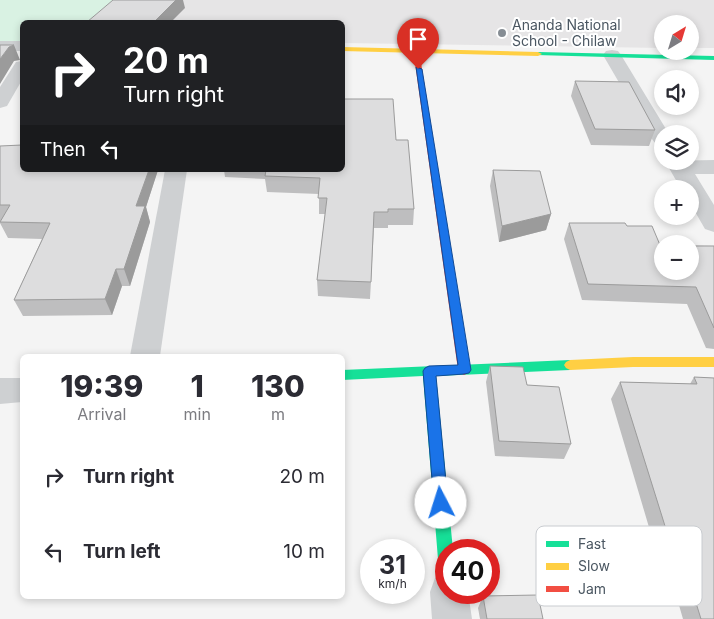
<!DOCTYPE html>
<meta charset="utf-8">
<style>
:root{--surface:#fff;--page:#f2f2f3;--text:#2b2b33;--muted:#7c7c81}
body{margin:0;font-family:Inter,sans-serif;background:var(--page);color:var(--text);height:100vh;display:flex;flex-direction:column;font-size:19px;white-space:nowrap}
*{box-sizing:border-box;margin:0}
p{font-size:16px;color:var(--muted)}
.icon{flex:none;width:28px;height:28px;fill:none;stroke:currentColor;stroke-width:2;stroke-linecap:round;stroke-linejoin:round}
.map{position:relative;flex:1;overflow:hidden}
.details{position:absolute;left:20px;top:354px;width:325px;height:245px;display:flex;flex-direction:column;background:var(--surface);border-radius:8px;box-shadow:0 2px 8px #0003}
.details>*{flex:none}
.hud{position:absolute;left:20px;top:20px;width:325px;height:152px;border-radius:8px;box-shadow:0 2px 8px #0003;background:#202124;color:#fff;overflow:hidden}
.needle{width:32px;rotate:38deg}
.buttons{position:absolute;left:654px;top:15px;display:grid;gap:10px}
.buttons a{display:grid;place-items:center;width:45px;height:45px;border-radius:50%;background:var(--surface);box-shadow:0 2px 8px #0003;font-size:25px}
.speed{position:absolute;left:360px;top:539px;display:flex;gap:10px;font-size:25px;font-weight:700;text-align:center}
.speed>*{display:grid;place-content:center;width:65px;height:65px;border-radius:50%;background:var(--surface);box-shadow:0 2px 8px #0003;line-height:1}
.speed small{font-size:12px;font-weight:400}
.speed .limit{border:8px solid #d22;background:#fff;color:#111}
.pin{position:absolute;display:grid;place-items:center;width:42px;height:42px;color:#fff;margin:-51px -21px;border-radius:50% 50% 50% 0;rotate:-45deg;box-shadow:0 0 5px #0007}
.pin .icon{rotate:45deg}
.me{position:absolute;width:55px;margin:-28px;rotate:355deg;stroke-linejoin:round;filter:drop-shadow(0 0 4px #0008)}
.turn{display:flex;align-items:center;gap:18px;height:105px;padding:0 20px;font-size:22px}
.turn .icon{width:65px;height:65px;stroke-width:2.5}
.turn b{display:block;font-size:35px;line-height:42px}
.then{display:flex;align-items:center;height:48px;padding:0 20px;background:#0003;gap:10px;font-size:19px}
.eta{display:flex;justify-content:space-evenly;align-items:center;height:85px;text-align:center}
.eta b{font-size:30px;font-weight:800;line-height:35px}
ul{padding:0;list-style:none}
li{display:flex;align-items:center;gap:15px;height:75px;padding:0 20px}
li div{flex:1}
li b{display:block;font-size:19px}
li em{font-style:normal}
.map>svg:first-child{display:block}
</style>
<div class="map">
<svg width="714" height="619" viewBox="0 0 714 619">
<rect width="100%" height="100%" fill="#f4f4f4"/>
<polygon fill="#e6e5e6" points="133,0 714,0 714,48 690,48 690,24 662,24 662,48 343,43 342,22 109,22"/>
<polygon fill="#d9f2e3" points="0,0 119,0 98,22 22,22 22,42 0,41"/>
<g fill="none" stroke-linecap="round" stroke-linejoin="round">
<g fill="#ced0d2" fill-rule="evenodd">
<rect x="0" y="41" width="22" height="10"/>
<polygon points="612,50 618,51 621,55 669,134 662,134 662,145 655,143 652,139 603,55 606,51"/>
<polygon points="22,61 22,80 7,106 0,108 0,87 16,62"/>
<polygon points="714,160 714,174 695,174 714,205 714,232 705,229 690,203 690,189 681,189 665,161"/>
<polygon points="165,170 187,170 160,356 130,356"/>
<polygon points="0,378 22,378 22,402 0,404"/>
<polygon points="446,574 446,592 468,592 472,619 432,619 430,592 435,578"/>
</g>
<g fill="#16e098" fill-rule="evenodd">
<polygon points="538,52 714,56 714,60 536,55 534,54"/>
<polygon points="570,360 574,362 576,365 574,368 570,370 436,376 453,550 446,550 446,567 441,564 438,559 423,376 342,380 342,370"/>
</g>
<g fill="#ffcf43" fill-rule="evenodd">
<polygon points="342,47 538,52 542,54 538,56 342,51"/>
<polygon points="633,357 714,357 714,367 633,367 570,370 566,368 564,365 566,362 570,360"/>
</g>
<polygon fill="#f24e42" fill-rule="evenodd" points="413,49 419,50 470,370 468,373 464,375 460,373 458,370"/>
</g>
<g fill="#bebebf">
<polygon points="575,81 655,130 649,146 591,145 571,96"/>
<polygon points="396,140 414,209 413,225 388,225 388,228 374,228 370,299 318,296 317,280 325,214 319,214 319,194 267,192 265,179 225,177 224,170 342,170"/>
<polygon points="0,146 22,170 158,170 146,207 150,222 130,286 122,286 112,315 23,316 14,300 42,239 8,238 0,223"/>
<polygon points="493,170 551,214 546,230 499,242 490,186"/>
<polygon points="569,223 627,226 660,245 714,246 714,349 706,348 687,304 582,300 564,239"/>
<polygon points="490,366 527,385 571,444 564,459 495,456 486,382"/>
<polygon points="694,377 714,378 714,619 683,619 674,588 667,588 611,399 620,382 690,384"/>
<polygon points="483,596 543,619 480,619 478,608"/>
</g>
<g fill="#9b9b9b">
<polygon points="176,0 183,0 185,8 171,22 154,22"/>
<polygon points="14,45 20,60 14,61 0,84 0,59 9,47"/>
<polygon points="149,170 158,170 146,207 150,222 130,286 124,269 136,206"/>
<polygon points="551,214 546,230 499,242 502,226"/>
<polygon points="116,269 122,286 112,315 105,299"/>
</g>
<g fill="#ddddde" stroke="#9b9b9b">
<polygon points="113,0 176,0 154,22 87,22"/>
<polygon points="0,45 14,45 9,47 0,59"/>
<polygon points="575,81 629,82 655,130 595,129"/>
<polygon points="342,99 393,99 396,140 408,140 414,209 388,209 388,212 374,212 371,282 317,280 327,198 318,198 320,178 265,176 266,170 342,170"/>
<polygon points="22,145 22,170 149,170 136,206 145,206 124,269 116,269 105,299 14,300 50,223 0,222 10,205 0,205 0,146"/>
<polygon points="493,170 540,171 551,214 502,226"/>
<polygon points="569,223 625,223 627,226 652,226 660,245 662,245 662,271 690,271 690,246 714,246 714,328 696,287 588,284"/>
<polygon points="490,366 523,367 527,385 559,387 571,444 499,441"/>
<polygon points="694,377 714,378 714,619 701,619 687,574 680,574 620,382 697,384"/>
<polygon points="538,595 543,619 487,619 483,596"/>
</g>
<polygon fill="#1a73e8" stroke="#114b97" points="416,67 422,69 471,370 469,373 464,374 436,376 448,503 446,508 441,510 436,508 434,503 423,371 425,368 429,366 458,365"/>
<circle fill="#868d94" stroke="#fff" stroke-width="2" cx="502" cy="33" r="5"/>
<g text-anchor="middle" stroke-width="4" stroke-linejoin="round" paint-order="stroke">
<g font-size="14" fill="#4a5661" stroke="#fff" text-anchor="start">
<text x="512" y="30">Ananda National<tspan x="512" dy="16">School - Chilaw</tspan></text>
</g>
</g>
<rect x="536" y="526" width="166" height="80" rx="8" fill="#fff" stroke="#c9ccd0" stroke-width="1"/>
<rect x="546" y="541" width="23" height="6" fill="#16e098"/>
<rect x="546" y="563" width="23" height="7" fill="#ffcf43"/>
<rect x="546" y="586" width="23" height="6" fill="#f24e42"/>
<g font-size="14" fill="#4a5661">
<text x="578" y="549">Fast</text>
<text x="578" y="571">Slow</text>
<text x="578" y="594">Jam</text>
</g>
</svg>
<div class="buttons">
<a><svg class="needle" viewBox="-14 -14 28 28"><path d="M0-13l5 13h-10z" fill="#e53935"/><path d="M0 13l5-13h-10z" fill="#7c7c81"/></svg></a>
<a><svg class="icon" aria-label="sound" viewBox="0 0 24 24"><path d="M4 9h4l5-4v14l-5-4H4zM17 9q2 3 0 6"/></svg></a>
<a><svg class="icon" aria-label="layers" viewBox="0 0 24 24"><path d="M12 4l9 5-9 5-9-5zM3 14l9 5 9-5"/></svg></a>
<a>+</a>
<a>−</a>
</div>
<div class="speed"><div>31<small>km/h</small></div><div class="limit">40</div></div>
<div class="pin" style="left:418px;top:69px;background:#d93025"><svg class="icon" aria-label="arrive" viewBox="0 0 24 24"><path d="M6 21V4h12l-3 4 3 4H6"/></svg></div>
<svg class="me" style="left:441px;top:503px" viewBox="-20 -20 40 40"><circle r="19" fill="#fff"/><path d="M0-13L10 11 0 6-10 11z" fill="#1a73e8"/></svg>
<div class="hud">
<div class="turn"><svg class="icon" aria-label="right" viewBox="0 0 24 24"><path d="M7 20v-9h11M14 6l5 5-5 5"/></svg><div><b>20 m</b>Turn right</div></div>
<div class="then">Then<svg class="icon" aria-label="left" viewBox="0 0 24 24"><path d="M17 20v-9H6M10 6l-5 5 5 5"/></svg></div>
</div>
<section class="details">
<div class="eta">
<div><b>19:39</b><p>Arrival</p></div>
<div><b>1</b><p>min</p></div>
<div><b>130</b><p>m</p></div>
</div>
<ul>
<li><svg class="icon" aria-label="right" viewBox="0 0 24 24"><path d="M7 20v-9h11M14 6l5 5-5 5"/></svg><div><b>Turn right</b></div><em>20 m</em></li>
<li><svg class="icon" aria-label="left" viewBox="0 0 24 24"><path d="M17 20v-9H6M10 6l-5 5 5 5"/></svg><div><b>Turn left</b></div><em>10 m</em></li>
</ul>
</section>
</div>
